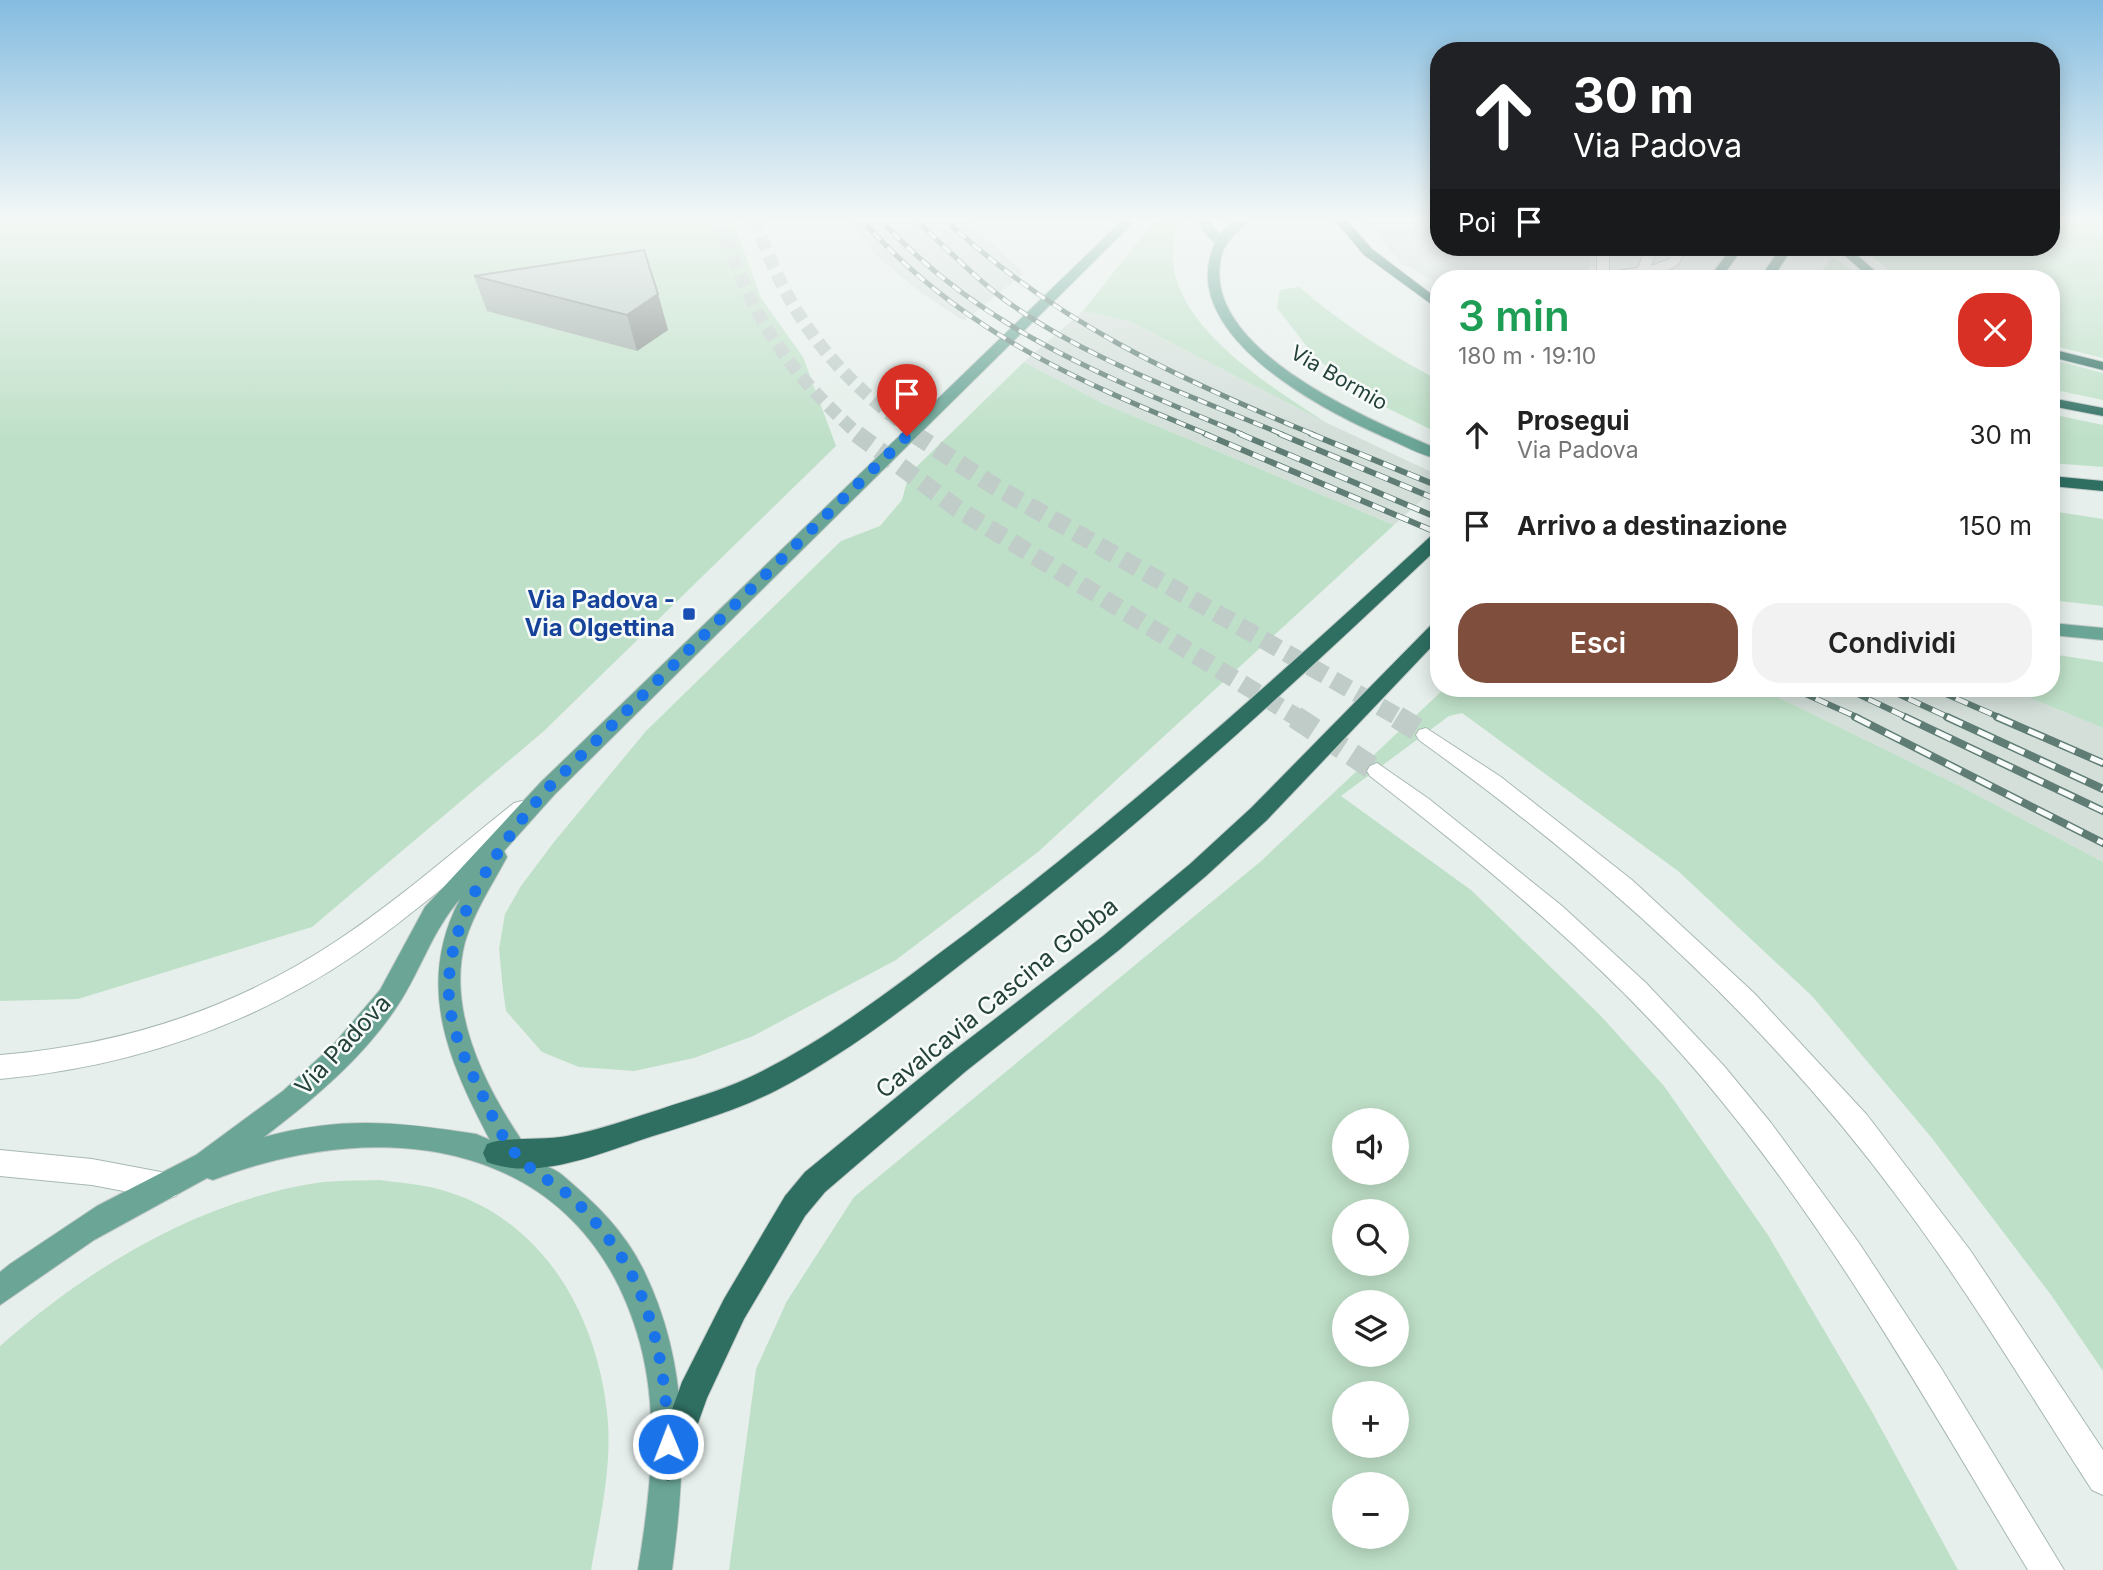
<!DOCTYPE html>
<html lang="it">
<meta charset="utf-8">
<style>
:root{--surface:#fff;--page:#f2f2f2;--text:#222;--muted:#767676;--accent:#804e3d}
body{margin:0;font-family:Inter,sans-serif;background:var(--page);color:var(--text);height:100vh;display:flex;flex-direction:column;font-size:26px;white-space:nowrap}
*{box-sizing:border-box;margin:0}
p{font-size:23px;color:var(--muted)}
.icon{flex:none;width:38px;height:38px;fill:none;stroke:currentColor;stroke-width:2;stroke-linecap:round;stroke-linejoin:round}
.map{position:relative;flex:1;overflow:hidden}
.drawer{position:absolute;left:1430px;top:270px;width:630px;height:427px;display:flex;flex-direction:column;background:var(--surface);border-radius:28px;box-shadow:0 4px 18px #0003}
.drawer>*{flex:none}
.hud{position:absolute;left:1430px;top:42px;width:630px;height:214px;border-radius:28px;box-shadow:0 4px 18px #0003;background:#202124;color:#fff;overflow:hidden}
.buttons{position:absolute;left:1332px;top:1108px;display:grid;gap:14px}
.buttons a{display:grid;place-items:center;width:77px;height:77px;border-radius:50%;background:var(--surface);box-shadow:0 4px 18px #0003;font-size:35px}
.pin{position:absolute;display:grid;place-items:center;width:60px;height:60px;color:#fff;margin:-72px -30px;border-radius:50% 50% 50% 0;rotate:-45deg;box-shadow:0 0 7px #0007}
.pin .icon{rotate:45deg}
.me{position:absolute;width:77px;margin:-38px;rotate:359deg;stroke-linejoin:round;filter:drop-shadow(0 0 5px #0008)}
.turn{display:flex;align-items:center;gap:24px;height:147px;padding:0 28px;font-size:32px}
.turn .icon{width:91px;height:91px;stroke-width:2.5}
.turn b{display:block;font-size:49px;line-height:60px}
.then{display:flex;align-items:center;height:66px;padding:0 28px;background:#0003;gap:14px;font-size:26px}
.round{display:grid;place-items:center;flex:none;width:74px;height:74px;border-radius:28px;background:var(--page)}
.overview{display:flex;align-items:center;justify-content:space-between;height:119px;padding:0 28px}
h1{font-size:42px;font-weight:600;line-height:52px;color:#1e9e55}
.cta{display:flex;gap:14px;margin-top:auto;padding:14px 28px}
.cta a{flex:1;height:80px;border-radius:28px;background:var(--accent);color:#fff;font-size:28px;font-weight:600;line-height:80px;text-align:center}
.cta a+a{background:var(--page);color:var(--text)}
ul{padding:0;list-style:none}
li{display:flex;align-items:center;gap:21px;height:91px;padding:0 28px}
li div{flex:1}
li b{display:block;font-size:26px}
li em{font-style:normal}
.map>svg:first-child{display:block}
</style>
<div class="map">
<svg width="2103" height="1570" viewBox="0 0 2103 1570">
<rect width="100%" height="100%" fill="#e6efeb"/>
<g fill="#d4dfda">
<polygon points="845,218 964,218 1024,273 964,321 920,292 878,257"/>
<polygon points="1363,218 1438,218 1438,247 1592,247 1588,278 1438,278 1438,283 1401,263"/>
<polygon points="1083,311 1129,321 1325,422 1438,475 1438,485 1394,525 1102,403 1024,362"/>
<polygon points="1759,688 2006,688 2103,728 2103,862 1962,787"/>
</g>
<g fill="#bfe0c8" fill-rule="evenodd">
<polygon points="0,218 732,218 761,298 803,357 836,446 544,731 312,927 78,999 0,1001"/>
<path d="M 1157,218 L 1181,218 C 1140,308 1262,380 1325,422 L 1129,321 L 1083,311 Z"/>
<polygon points="2051,218 2103,218 2103,358 2051,345 2051,278 1898,278 1862,247 2051,247"/>
<polygon points="1833,257 1864,278 1815,278"/>
<path d="M 1299,287 C 1342,324 1389,354 1438,380 L 1438,433 L 1371,400 L 1316,358 L 1277,308 L 1280,290 Z"/>
<polygon points="2051,359 2103,373 2103,400 2051,389"/>
<polygon points="1024,362 1102,403 1394,525 1038,852 896,960 753,1036 694,1058 634,1071 579,1067 542,1052 506,1011 503,990 499,949 505,914 521,886 554,842 646,731 841,541 880,526 902,500 909,474"/>
<polygon points="2051,414 2103,425 2103,467 2051,463"/>
<polygon points="2051,511 2103,519 2103,606 2051,600"/>
<polygon points="2051,654 2103,662 2103,728 2006,688 2051,688"/>
<path d="M 1445,688 L 1759,688 L 1962,787 L 2103,862 L 2103,1371 L 2051,1295 L 1931,1137 L 1812,996 L 1678,871 L 1462,713 L 1449,716 L 1341,796 L 1471,890 L 1600,1015 L 1664,1086 L 1768,1235 L 1871,1410 L 1958,1570 L 729,1570 L 756,1369 L 787,1301 L 854,1197 L 1260,862 ZM 1344,1120 L 1396,1120 L 1396,1172 L 1344,1172 ZM 1344,1211 L 1396,1211 L 1396,1264 L 1344,1264 ZM 1344,1302 L 1396,1302 L 1396,1354 L 1344,1354 ZM 1344,1393 L 1396,1393 L 1396,1446 L 1344,1446 ZM 1344,1484 L 1396,1484 L 1396,1536 L 1344,1536 Z"/>
<path d="M 380,1180 C 399,1183 420,1184 438,1189 C 541,1216 596,1312 607,1412 C 613,1464 600,1518 591,1570 L 0,1570 L 0,1346 C 90,1267 197,1202 316,1183 C 337,1180 359,1181 380,1180 Z"/>
</g>
<g fill="none" stroke-linecap="round" stroke-linejoin="round">
<g stroke="#bfccc8" stroke-width="13" stroke-dasharray="13 7" stroke-linecap="butt">
<path d="M 719,218 C 751,315 783,367 859,435"/>
<path d="M 755,218 C 786,315 835,375 917,435"/>
</g>
<g stroke="#bfccc8" stroke-width="18" stroke-dasharray="18 9" stroke-linecap="butt">
<polyline points="857,434 958,509 1298,718"/>
<polyline points="914,434 991,484 1400,718"/>
</g>
<g stroke="#bfccc8" stroke-width="23" stroke-dasharray="23 11" stroke-linecap="butt">
<polyline points="1295,717 1377,771"/>
<polyline points="1397,717 1426,735"/>
</g>
<defs>
<g id="minor">
<path d="M 1597,247 L 1609,247 L 1609,272 L 1638,268 L 1646,247 L 1658,247 L 1651,266 L 1669,259 L 1673,247 L 1685,247 C 1683,252 1682,259 1679,263 C 1666,278 1616,278 1597,278 Z"/>
<path d="M 1426,728 L 1501,777 L 1632,880 L 1754,993 L 1867,1115 L 1970,1250 L 2103,1450 L 2103,1495 L 2092,1490 C 2029,1393 1969,1292 1899,1199 C 1766,1019 1600,870 1419,740 L 1416,735 L 1419,730 Z"/>
<path d="M 1377,763 L 1429,799 L 1562,906 L 1646,983 L 1724,1066 L 1771,1123 L 1859,1243 L 1941,1368 L 2064,1570 L 2028,1570 C 1927,1403 1831,1230 1705,1081 C 1607,965 1490,869 1370,776 L 1367,771 L 1370,766 Z"/>
<path d="M 522,801 L 530,803 L 533,809 L 530,815 C 472,862 417,912 356,954 C 249,1027 129,1067 0,1079 L 0,1055 C 123,1045 235,1009 338,940 C 400,899 456,849 514,803 Z"/>
<polygon points="0,1150 92,1159 166,1173 176,1176 180,1186 176,1196 166,1199 92,1185 0,1176"/>
</g>
<g id="major">
<path d="M 1125,218 L 1138,218 L 555,794 L 504,851 L 507,857 C 492,885 474,912 465,942 C 445,1017 492,1100 534,1158 C 539,1164 553,1168 561,1174 C 594,1202 623,1229 643,1269 C 691,1366 686,1467 672,1570 L 638,1570 C 650,1496 660,1418 640,1343 C 585,1140 386,1113 213,1180 L 207,1178 L 94,1240 L 0,1305 L 0,1272 L 10,1264 L 97,1206 L 196,1155 L 283,1091 L 333,1045 L 380,990 L 425,907 L 541,782 ZM 460,899 C 415,985 448,1060 490,1140 L 476,1134 C 397,1122 343,1116 264,1137 C 313,1100 364,1057 398,1005 C 421,970 432,931 460,899 Z"/>
<path d="M 1200,218 L 1212,218 L 1213,228 L 1220,234 L 1238,218 L 1250,218 C 1241,231 1229,236 1223,251 C 1191,347 1373,421 1438,449 L 1438,459 C 1420,455 1401,444 1384,437 C 1320,409 1174,333 1215,243 L 1201,229 Z"/>
<polygon points="2051,623 2103,628 2103,640 2051,635"/>
</g>
<g id="highway">
<polygon points="1333,218 1345,218 1372,249 1438,299 1438,309 1364,255"/>
<polygon points="1732,247 1744,247 1721,278 1709,278"/>
<polygon points="1781,247 1793,247 1773,278 1760,278"/>
<polygon points="1835,247 1848,247 1883,278 1870,278"/>
<polygon points="2051,349 2103,362 2103,370 2051,357"/>
<polygon points="2051,398 2103,408 2103,416 2051,406"/>
<polygon points="2051,476 2103,481 2103,491 2051,486"/>
<path d="M 1438,534 L 1438,548 C 1293,685 1146,821 987,944 C 920,996 852,1051 777,1090 C 732,1113 683,1126 635,1142 C 592,1157 533,1180 487,1162 L 483,1153 L 487,1144 C 506,1136 543,1141 567,1136 C 599,1130 630,1119 661,1109 C 690,1099 720,1091 748,1078 C 827,1041 898,984 968,932 C 1131,809 1282,673 1432,535 Z"/>
<polygon points="1438,623 1438,640 1267,820 1206,876 1119,950 966,1071 825,1192 805,1216 744,1319 707,1398 679,1476 668,1481 657,1476 652,1465 682,1382 724,1299 785,1196 805,1172 948,1055 1103,936 1190,864 1251,808 1431,625"/>
</g>
</defs>
<use href="#minor" stroke="#a8b8b2" stroke-width="2"/>
<use href="#major" stroke="#c2cac8" stroke-width="2"/>
<use href="#highway" stroke="#c2cac8" stroke-width="2"/>
<use href="#minor" fill="#fff" fill-rule="evenodd"/>
<use href="#major" fill="#6aa596" fill-rule="evenodd"/>
<use href="#highway" fill="#2f6f62" fill-rule="evenodd"/>
<defs>
<g id="rail-far2">
<path d="M 860,218 C 960,331 1073,379 1209,435"/>
<path d="M 879,218 C 982,331 1107,377 1244,435"/>
<path d="M 914,218 C 941,243 968,271 997,294 C 1077,356 1191,396 1284,435"/>
<path d="M 943,218 C 1054,321 1176,378 1315,435"/>
</g>
<g id="rail-far1">
<polyline points="1205,434 1438,533"/>
<polyline points="1240,434 1438,518"/>
<polyline points="1280,434 1438,500"/>
<polyline points="1311,434 1438,486"/>
<polyline points="1792,688 1859,718"/>
<polyline points="1845,688 1908,718"/>
<polyline points="1885,688 1950,718"/>
<polyline points="1932,688 2001,718"/>
</g>
<g id="rail">
<polyline points="1855,717 2103,843"/>
<polyline points="1905,717 2103,811"/>
<polyline points="1947,717 2103,789"/>
<polyline points="1997,717 2103,763"/>
</g>
</defs>
<use href="#rail-far2" stroke="#5f7d75" stroke-width="5"/>
<use href="#rail-far1" stroke="#5f7d75" stroke-width="6"/>
<use href="#rail" stroke="#5f7d75" stroke-width="8"/>
<use href="#rail-far2" stroke="#f7fbf9" stroke-width="3.5" stroke-dasharray="10" stroke-linecap="butt"/>
<use href="#rail-far1" stroke="#f7fbf9" stroke-width="4.5" stroke-dasharray="13" stroke-linecap="butt"/>
<use href="#rail" stroke="#f7fbf9" stroke-width="5" stroke-dasharray="17" stroke-linecap="butt"/>
</g>
<polygon fill="#a1aea9" points="474,276 658,294 668,330 637,351 487,311"/>
<polygon fill="#838d89" points="658,294 668,330 637,351 627,315"/>
<polygon fill="#bbcac4" stroke="#838d89" stroke-width="2" points="644,250 658,294 627,315 474,276"/>
<linearGradient id="sky" x2="0" y2="1"><stop stop-color="#84bce0"/><stop offset="0.5" stop-color="#f4f8f6"/><stop offset="1" stop-color="#f4f8f6" stop-opacity="0"/></linearGradient>
<rect width="2103" height="438" fill="url(#sky)"/>
<g fill="none" stroke-linecap="round" stroke-linejoin="round">
<path stroke="#1a73e8" stroke-width="12" stroke-dasharray="0 21.6" d="M 668,1444 C 667,1381 656,1311 621,1256 C 605,1233 587,1210 565,1192 C 548,1179 528,1170 515,1153 C 499,1134 490,1110 479,1088 C 465,1061 451,1029 449,998 C 444,921 500,843 548,788 L 907,436"/>
</g>
<rect fill="#1a4fb4" stroke="#f7fbf9" stroke-width="2.5" x="682" y="607" width="14" height="14" rx="3.5"/>
<g text-anchor="middle" stroke-width="5" stroke-linejoin="round" paint-order="stroke">
<g font-size="21" fill="#24423a" stroke="#f7fbf9">
<text transform="translate(1339 378) rotate(30)" y="7">Via Bormio</text>
</g>
<g font-size="24" font-weight="bold" fill="#164399" stroke="#f7fbf9" text-anchor="end">
<text x="675" y="608">Via Padova -<tspan x="675" dy="28">Via Olgettina</tspan></text>
</g>
<g font-size="24" fill="#24423a" stroke="#f7fbf9">
<text transform="translate(997 998) rotate(-39)" y="8">Cavalcavia Cascina Gobba</text>
<text transform="translate(343 1045) rotate(-47)" y="8">Via Padova</text>
</g>
</g>
</svg>
<div class="buttons">
<a><svg class="icon" aria-label="sound" viewBox="0 0 24 24"><path d="M4 9h4l5-4v14l-5-4H4zM17 9q2 3 0 6"/></svg></a>
<a><svg class="icon" aria-label="search" viewBox="0 0 24 24"><circle cx="10" cy="10" r="6"/><path d="M15 15l6 6"/></svg></a>
<a><svg class="icon" aria-label="layers" viewBox="0 0 24 24"><path d="M12 4l9 5-9 5-9-5zM3 14l9 5 9-5"/></svg></a>
<a>+</a>
<a>−</a>
</div>
<div class="pin" style="left:907px;top:436px;background:#d93025"><svg class="icon" aria-label="arrive" viewBox="0 0 24 24"><path d="M6 21V4h12l-3 4 3 4H6"/></svg></div>
<svg class="me" style="left:668px;top:1444px" viewBox="-20 -20 40 40"><circle r="17" fill="#1a73e8" stroke="#fff" stroke-width="3"/><path d="M0-11L8 9 0 5-8 9z" fill="#fff"/></svg>
<div class="hud">
<div class="turn"><svg class="icon" aria-label="ahead" viewBox="0 0 24 24"><path d="M12 20V5M6 11l6-6 6 6"/></svg><div><b>30 m</b>Via Padova</div></div>
<div class="then">Poi<svg class="icon" aria-label="arrive" viewBox="0 0 24 24"><path d="M6 21V4h12l-3 4 3 4H6"/></svg></div>
</div>
<section class="drawer">
<div class="overview"><div><h1>3 min</h1><p>180 m · 19:10</p></div><a class="round" style="background:#d93025;color:#fff"><svg class="icon" aria-label="close" viewBox="0 0 24 24"><path d="M6 6l12 12M18 6L6 18"/></svg></a></div>
<ul>
<li><svg class="icon" aria-label="ahead" viewBox="0 0 24 24"><path d="M12 20V5M6 11l6-6 6 6"/></svg><div><b>Prosegui</b><p>Via Padova</p></div><em>30 m</em></li>
<li><svg class="icon" aria-label="arrive" viewBox="0 0 24 24"><path d="M6 21V4h12l-3 4 3 4H6"/></svg><div><b>Arrivo a destinazione</b></div><em>150 m</em></li>
</ul>
<div class="cta"><a>Esci</a><a>Condividi</a></div>
</section>
</div>
